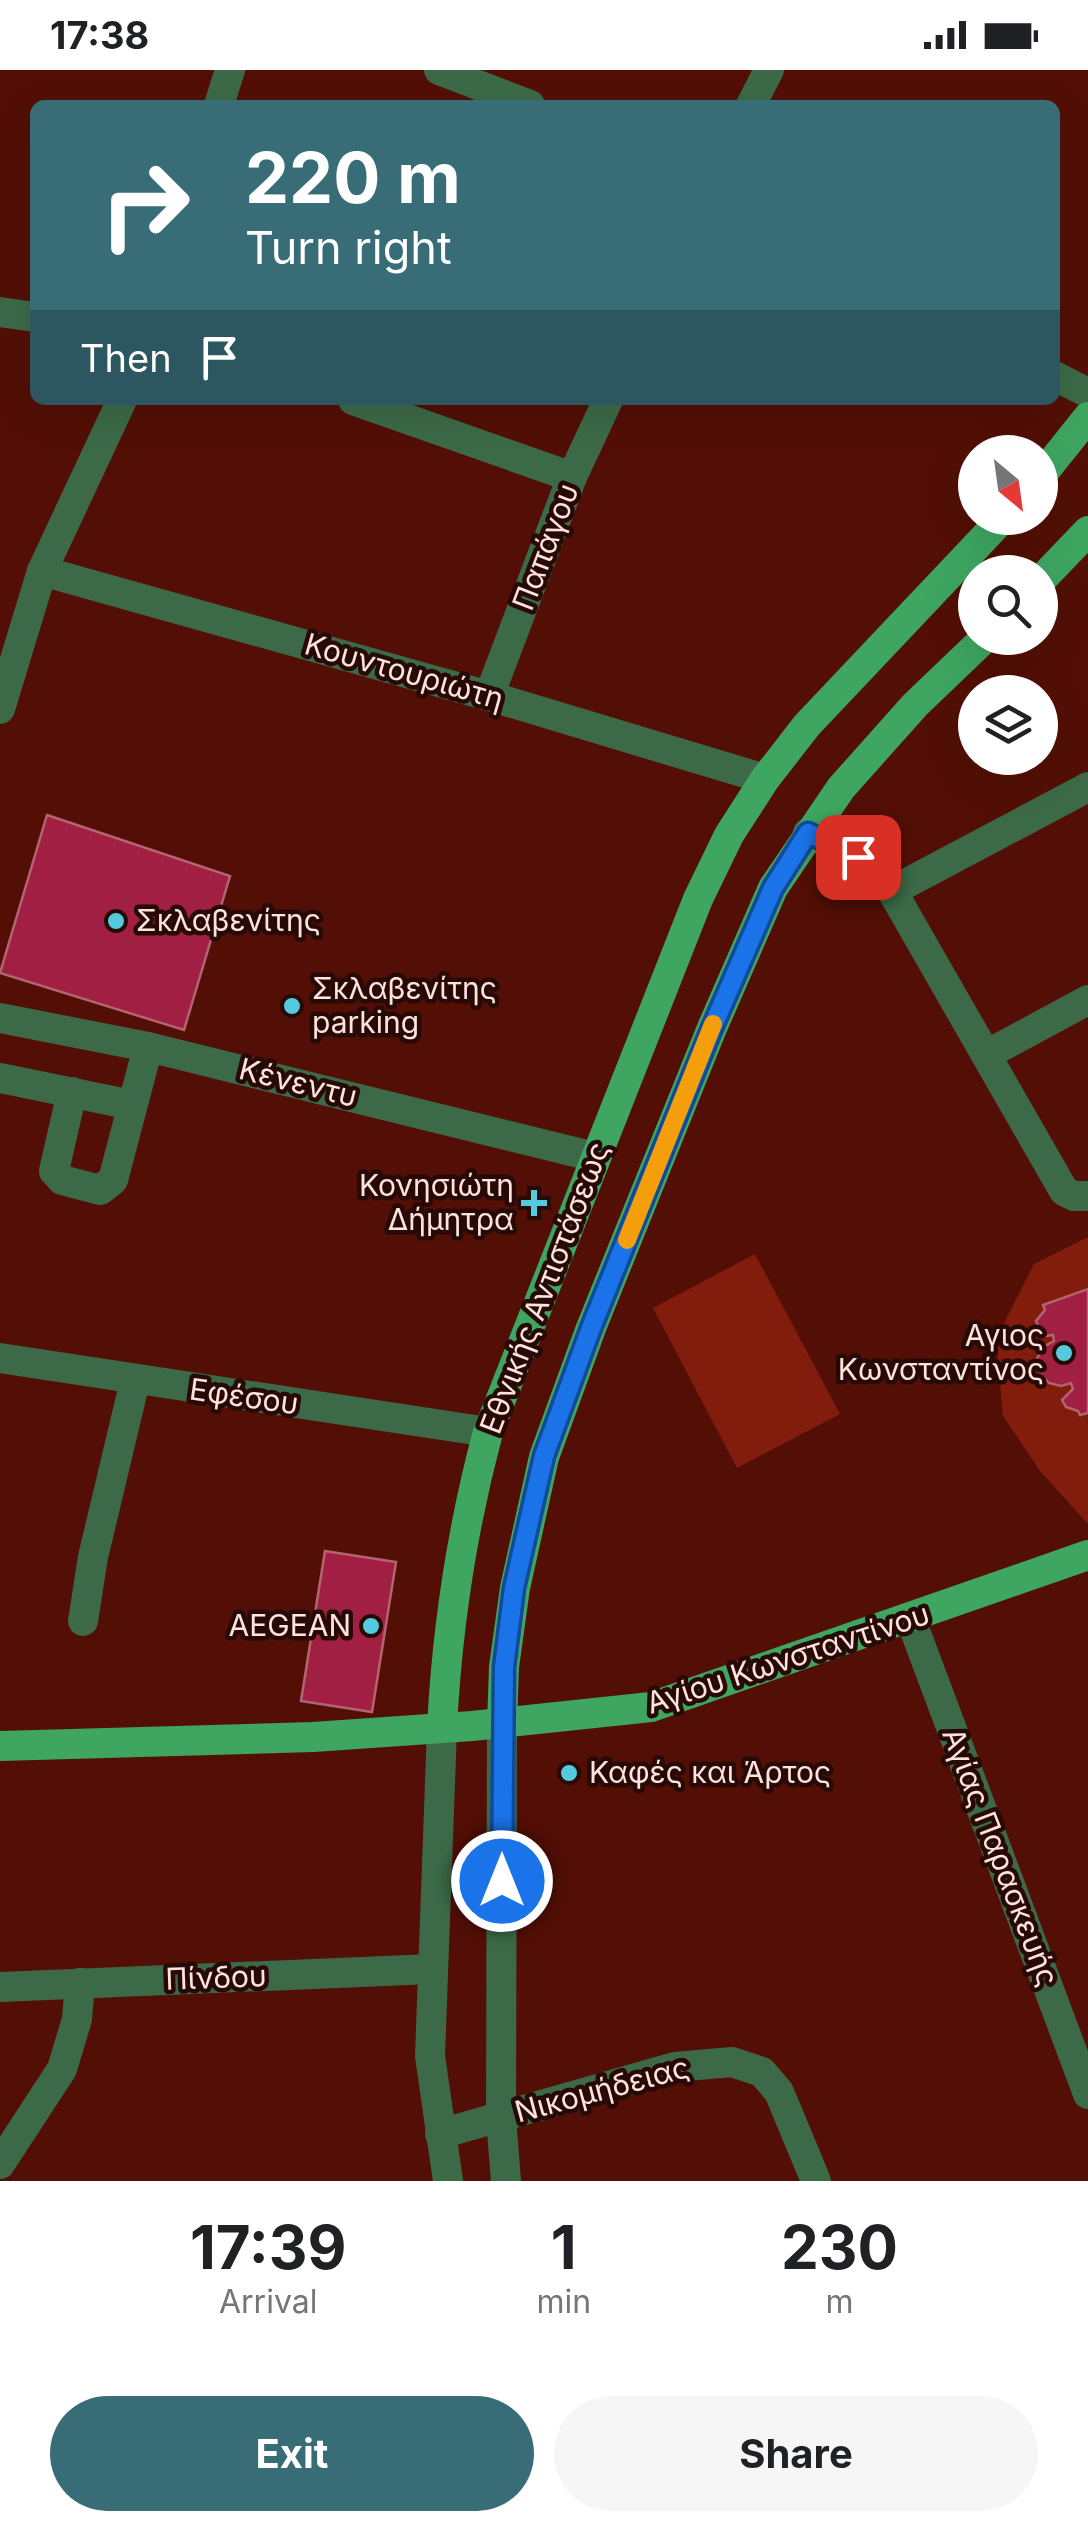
<!DOCTYPE html>
<meta charset="utf-8">
<style>
:root{--surface:#fff;--page:#f6f6f6;--text:#202124;--muted:#757577;--accent:#386d78}
body{margin:0;font-family:Inter,sans-serif;background:var(--page);color:var(--text);height:100vh;display:flex;flex-direction:column;font-size:38px;white-space:nowrap}
*{box-sizing:border-box;margin:0}
p{font-size:32px;color:var(--muted)}
.icon{flex:none;width:55px;height:55px;fill:none;stroke:currentColor;stroke-width:2;stroke-linecap:round;stroke-linejoin:round}
.map{position:relative;height:2111px;overflow:hidden}
.side{display:flex;flex-direction:column;background:var(--surface);flex:1}
.side>*{flex:none}
.banner{position:absolute;left:30px;top:30px;width:1030px;height:305px;border-radius:15px;box-shadow:0 10px 40px #0002;background:#386d78;color:#fff;overflow:hidden}
.needle{width:65px;rotate:151deg}
.controls{position:absolute;left:958px;top:365px;display:grid;gap:20px}
.controls a{display:grid;place-items:center;width:100px;height:100px;border-radius:50%;background:var(--surface);box-shadow:0 10px 40px #0002;font-size:50px}
.pin{position:absolute;display:grid;place-items:center;width:85px;height:85px;color:#fff;margin:-42px;border-radius:20px;box-shadow:0 5px 15px #0006}
.me{position:absolute;width:110px;margin:-55px;rotate:0deg;stroke-linejoin:round;filter:drop-shadow(0 0 8px #0008)}
.turn{display:flex;align-items:center;gap:35px;height:210px;padding:0 50px;font-size:45px}
.turn .icon{width:130px;height:130px;stroke-width:2.5}
.turn b{display:block;font-size:70px;line-height:85px}
.then{display:flex;align-items:center;height:95px;padding:0 50px;background:#0003;gap:20px;font-size:38px}
.eta{display:flex;justify-content:space-evenly;align-items:center;height:170px;text-align:center}
.eta b{font-size:60px;font-weight:700;line-height:70px}
.primary-button{display:flex;gap:20px;margin-top:auto;padding:20px 50px}
.primary-button a{flex:1;height:115px;border-radius:60px;background:var(--accent);color:#fff;font-size:40px;font-weight:700;line-height:115px;text-align:center}
.primary-button a+a{background:var(--page);color:var(--text)}
.status{display:flex;justify-content:space-between;align-items:center;height:70px;padding:0 50px;background:var(--surface);direction:ltr}
.status svg{height:28px;fill:currentColor}
.map>svg:first-child{display:block}
</style>
<div class="status"><b>17:38</b><svg viewBox="0 0 49 12"><path d="M0 12V9h3v3zM5 12V6h3v6zM10 12V3h3v9zM15 12V0h3v12zM26 1h20v11H26zM47 4h2v5h-2z"/></svg></div>
<div class="map">
<svg width="1088" height="2111" viewBox="0 0 1088 2111">
<rect width="100%" height="100%" fill="#530f05"/>
<g fill="#821d0e">
<polygon points="1088,1167 1088,1454 1040,1401 1003,1346 996,1269 1034,1194"/>
<polygon points="755,1184 840,1344 737,1398 653,1238"/>
</g>
<g fill="#a01f42" stroke="#b36470" stroke-width="2.5">
<polygon points="47,745 230,806 184,960 0,903"/>
<polygon points="1088,1219 1088,1343 1080,1345 1078,1341 1066,1337 1062,1330 1073,1319 1071,1313 1061,1316 1049,1313 1039,1302 1037,1289 1043,1277 1054,1271 1053,1265 1046,1266 1040,1260 1036,1251 1045,1240 1043,1235"/>
<polygon points="325,1481 396,1492 372,1642 301,1631"/>
</g>
<g fill="none" stroke-linecap="round" stroke-linejoin="round">
<g stroke="#3c6a48" stroke-width="30">
<polyline points="439,0 530,35"/>
<polyline points="219,35 230,0"/>
<polyline points="751,35 769,0"/>
<polyline points="0,242 35,247"/>
<polyline points="1055,306 1088,323"/>
<polyline points="353,330 572,407"/>
<polyline points="42,501 489,626 765,709"/>
<polyline points="489,626 572,407 608,330"/>
<polyline points="0,639 42,501 122,330"/>
<polyline points="808,763 858,787 892,821 1064,1121 1074,1126 1088,1126"/>
<polyline points="892,821 1088,717"/>
<polyline points="0,948 148,977 595,1087"/>
<polyline points="986,985 1088,930"/>
<polyline points="0,1008 132,1035"/>
<polyline points="72,1022 54,1101 62,1110 100,1120 113,1110 148,977"/>
<polyline points="0,1288 488,1362"/>
<polyline points="911,1550 1088,2024"/>
<polyline points="83,1551 93,1487 135,1311"/>
<polyline points="502,1654 501,2048 506,2111"/>
<polyline points="442,1658 430,1986 448,2111"/>
<polyline points="0,1917 432,1899"/>
<polyline points="440,2064 675,1997 732,1992 762,2002 779,2022 816,2111"/>
<polyline points="0,2094 62,1999 77,1949 80,1913"/>
</g>
<g stroke="#3ea661" stroke-width="30">
<polyline points="1040,407 1088,347"/>
<polyline points="1040,511 1088,461"/>
<polyline points="502,1654 504,1597 515,1518 544,1387 591,1258 712,958 773,818 841,718 915,635 985,568"/>
<path d="M 442,1658 C 447,1558 462,1459 488,1362 L 698,829 L 729,765 L 765,709 L 807,655 L 1003,448"/>
<polyline points="0,1676 313,1667 472,1656 651,1637 1088,1485"/>
</g>
</g>
<g fill="none" stroke-linecap="round" stroke-linejoin="round">
<defs>
<polyline id="route" points="502,1811 504,1597 514,1518 544,1386 591,1258 712,958 773,818 808,763 858,787"/>
</defs>
<use href="#route" stroke="#114b97" stroke-width="25"/>
<use href="#route" stroke="#1a73e8" stroke-width="18"/>
<polyline stroke="#f59e0b" stroke-width="18" points="627,1170 713,954"/>
</g>
<g fill="#55cadf" stroke="#270a06" stroke-width="4">
<circle cx="116" cy="851" r="10"/>
<circle cx="292" cy="936" r="10"/>
<path d="M529 1118h10v10h10v10h-10v10h-10v-10h-10v-10h10z"/>
<circle cx="1064" cy="1283" r="10"/>
<circle cx="371" cy="1556" r="10"/>
<circle cx="569" cy="1703" r="10"/>
</g>
<g text-anchor="middle" stroke-width="9" stroke-linejoin="round" paint-order="stroke">
<g font-size="30" fill="#fde2dd" stroke="#270a06">
<text transform="translate(546 477) rotate(-69)" y="10">Παπάγου</text>
<text transform="translate(404 602) rotate(16)" y="10">Κουντουριώτη</text>
<text transform="translate(298 1013) rotate(14)" y="10">Κένεντυ</text>
<text transform="translate(545 1218) rotate(-69)" y="10">Εθνικής Αντιστάσεως</text>
<text transform="translate(244 1327) rotate(8)" y="10">Εφέσου</text>
<text transform="translate(788 1589) rotate(-18)" y="10">Αγίου Κωνσταντίνου</text>
<text transform="translate(1000 1787) rotate(69)" y="10">Αγίας Παρασκευής</text>
<text transform="translate(216 1908) rotate(-2)" y="10">Πίνδου</text>
<text transform="translate(602 2020) rotate(-15)" y="10">Νικομήδειας</text>
</g>
<g font-size="30" fill="#fde2dd" stroke="#270a06" text-anchor="start">
<text x="136" y="861">Σκλαβενίτης</text>
<text x="312" y="929">Σκλαβενίτης<tspan x="312" dy="34">parking</tspan></text>
<text x="514" y="1126" text-anchor="end">Κονησιώτη<tspan x="514" dy="34">Δήμητρα</tspan></text>
<text x="1044" y="1276" text-anchor="end">Αγιος<tspan x="1044" dy="34">Κωνσταντίνος</tspan></text>
<text x="351" y="1566" text-anchor="end">AEGEAN</text>
<text x="589" y="1713">Καφές και Άρτος</text>
</g>
</g>
</svg>
<div class="controls">
<a><svg class="needle" viewBox="-14 -14 28 28"><path d="M0-13l5 13h-10z" fill="#e53935"/><path d="M0 13l5-13h-10z" fill="#757577"/></svg></a>
<a><svg class="icon" aria-label="search" viewBox="0 0 24 24"><circle cx="10" cy="10" r="6"/><path d="M15 15l6 6"/></svg></a>
<a><svg class="icon" aria-label="layers" viewBox="0 0 24 24"><path d="M12 4l9 5-9 5-9-5zM3 14l9 5 9-5"/></svg></a>
</div>
<div class="pin" style="left:858px;top:787px;background:#d93025"><svg class="icon" aria-label="arrive" viewBox="0 0 24 24"><path d="M6 21V4h12l-3 4 3 4H6"/></svg></div>
<svg class="me" style="left:502px;top:1811px" viewBox="-20 -20 40 40"><circle r="17" fill="#1a73e8" stroke="#fff" stroke-width="3"/><path d="M0-11L8 9 0 5-8 9z" fill="#fff"/></svg>
<div class="banner">
<div class="turn"><svg class="icon" aria-label="right" viewBox="0 0 24 24"><path d="M7 20v-9h11M14 6l5 5-5 5"/></svg><div><b>220 m</b>Turn right</div></div>
<div class="then">Then<svg class="icon" aria-label="arrive" viewBox="0 0 24 24"><path d="M6 21V4h12l-3 4 3 4H6"/></svg></div>
</div>
</div>
<section class="side">
<div class="eta">
<div><b>17:39</b><p>Arrival</p></div>
<div><b>1</b><p>min</p></div>
<div><b>230</b><p>m</p></div>
</div>
<div class="primary-button"><a>Exit</a><a>Share</a></div>
</section>
